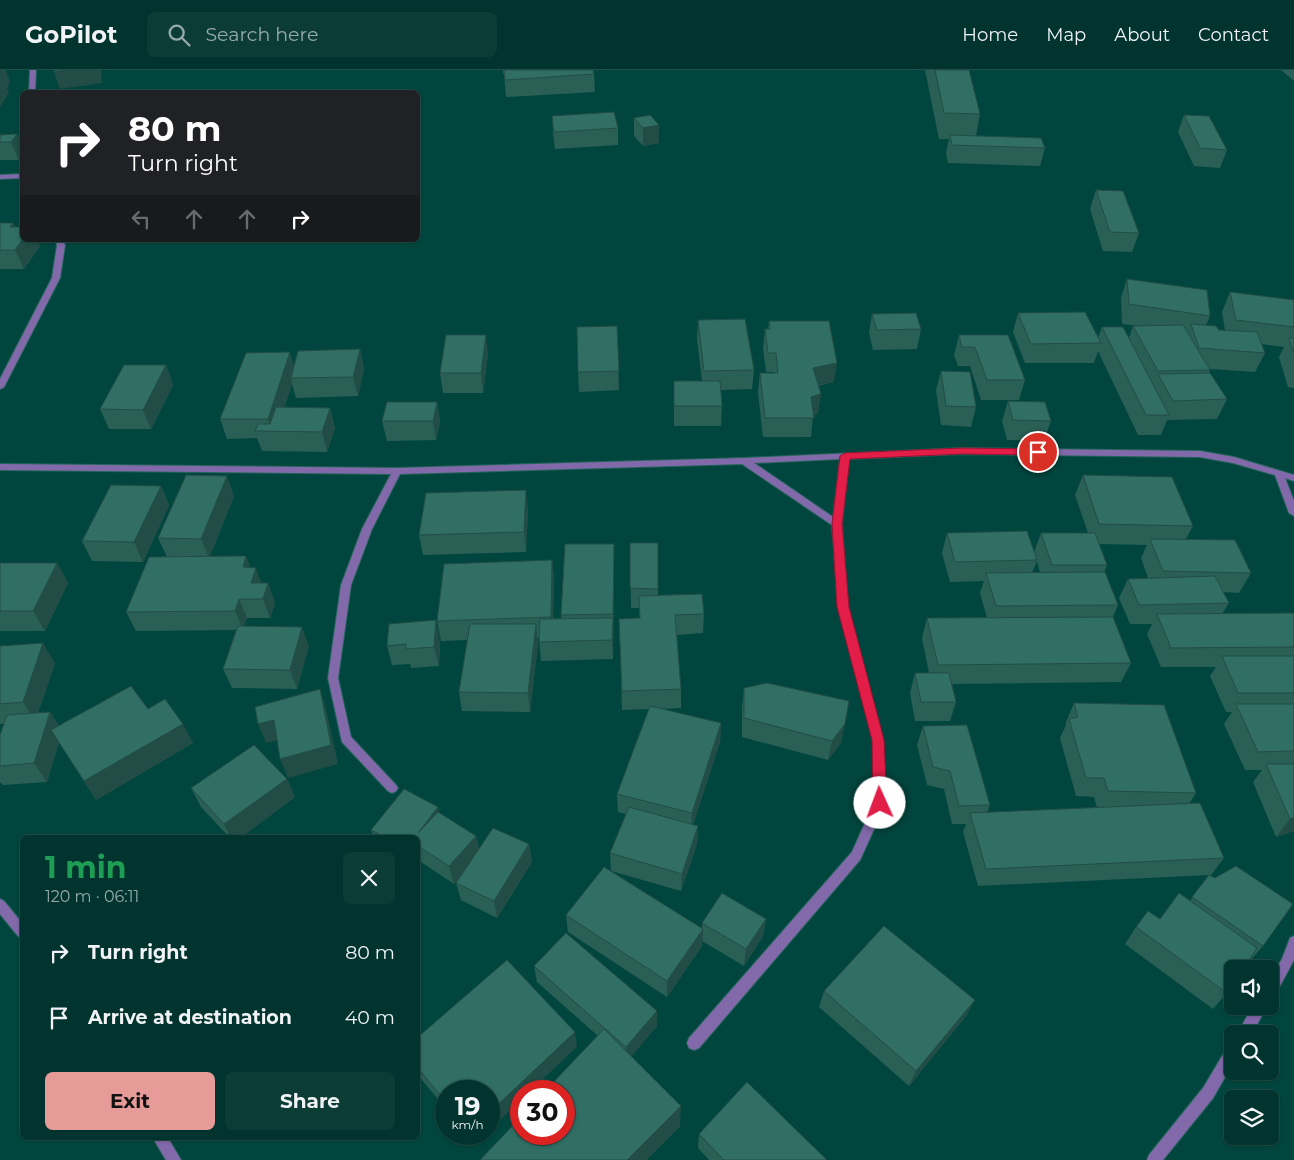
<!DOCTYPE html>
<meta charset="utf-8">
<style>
:root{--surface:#01342e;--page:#0b3c36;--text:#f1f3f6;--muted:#96aaaa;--line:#234f4a;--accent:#e69b98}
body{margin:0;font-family:Montserrat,sans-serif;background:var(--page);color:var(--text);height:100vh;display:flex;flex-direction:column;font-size:19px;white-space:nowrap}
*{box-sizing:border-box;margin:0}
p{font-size:16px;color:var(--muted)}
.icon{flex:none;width:28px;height:28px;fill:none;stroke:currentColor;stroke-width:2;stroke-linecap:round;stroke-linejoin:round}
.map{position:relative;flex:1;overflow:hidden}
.panel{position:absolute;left:20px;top:765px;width:400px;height:305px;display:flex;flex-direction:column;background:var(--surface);border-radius:8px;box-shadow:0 1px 4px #0004,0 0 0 1px var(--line)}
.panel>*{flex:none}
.hud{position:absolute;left:20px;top:20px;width:400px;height:152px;border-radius:8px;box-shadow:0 1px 4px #0004,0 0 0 1px var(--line);background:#202124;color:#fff;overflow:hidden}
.fabs{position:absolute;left:1224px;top:890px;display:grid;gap:10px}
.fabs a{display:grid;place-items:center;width:55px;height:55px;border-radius:8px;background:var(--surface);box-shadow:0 1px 4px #0004,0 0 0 1px var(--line);font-size:25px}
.speed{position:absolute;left:435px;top:1010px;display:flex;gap:10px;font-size:25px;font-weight:700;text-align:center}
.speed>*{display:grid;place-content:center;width:65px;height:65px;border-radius:50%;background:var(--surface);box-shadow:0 1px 4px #0004,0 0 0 1px var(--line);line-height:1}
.speed small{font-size:12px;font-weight:400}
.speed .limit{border:8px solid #d22;background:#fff;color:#111}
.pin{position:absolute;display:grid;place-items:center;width:42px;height:42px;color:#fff;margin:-21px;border:2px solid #fff;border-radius:50%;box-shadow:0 1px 5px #0007}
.me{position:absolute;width:55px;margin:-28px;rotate:358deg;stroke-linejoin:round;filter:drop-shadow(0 0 4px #0008)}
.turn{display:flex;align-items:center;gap:18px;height:105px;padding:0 25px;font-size:22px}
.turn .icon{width:65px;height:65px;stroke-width:2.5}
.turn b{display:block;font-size:35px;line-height:42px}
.lanes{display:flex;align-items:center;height:48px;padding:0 25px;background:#0003;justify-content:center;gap:25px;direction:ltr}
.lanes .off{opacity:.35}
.round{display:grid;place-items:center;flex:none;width:52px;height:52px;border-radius:8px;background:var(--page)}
.headline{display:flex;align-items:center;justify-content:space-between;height:85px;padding:0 25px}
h1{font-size:30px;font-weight:700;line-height:38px;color:#1e9e55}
.button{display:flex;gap:10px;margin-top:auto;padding:10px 25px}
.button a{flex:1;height:58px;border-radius:8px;background:var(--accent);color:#111;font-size:20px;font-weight:700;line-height:58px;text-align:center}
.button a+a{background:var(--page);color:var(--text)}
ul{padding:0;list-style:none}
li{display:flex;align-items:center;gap:15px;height:65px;padding:0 25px}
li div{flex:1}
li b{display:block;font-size:19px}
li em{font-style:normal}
header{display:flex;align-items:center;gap:30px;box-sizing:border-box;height:70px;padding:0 25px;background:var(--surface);border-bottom:1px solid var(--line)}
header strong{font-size:24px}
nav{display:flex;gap:28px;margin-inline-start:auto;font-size:18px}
.search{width:350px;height:45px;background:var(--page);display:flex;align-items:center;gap:12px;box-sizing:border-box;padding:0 18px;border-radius:8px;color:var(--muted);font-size:19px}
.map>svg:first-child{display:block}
</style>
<header>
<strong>GoPilot</strong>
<div class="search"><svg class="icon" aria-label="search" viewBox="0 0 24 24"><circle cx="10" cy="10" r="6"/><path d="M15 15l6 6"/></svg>Search here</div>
<nav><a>Home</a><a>Map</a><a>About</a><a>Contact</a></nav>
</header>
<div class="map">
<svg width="1294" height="1090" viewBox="0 0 1294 1090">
<rect width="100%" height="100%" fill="#01463e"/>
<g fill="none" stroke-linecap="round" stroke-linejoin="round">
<defs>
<g id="street">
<polygon points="30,0 36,0 35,22 29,22"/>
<polygon points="22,104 22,108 0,109 0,105"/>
<polygon points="55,170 63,170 65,175 60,208 4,317 0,319 0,309 52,208 57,175"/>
<path d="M 962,378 L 1200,381 L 1234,387 L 1294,405 L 1294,411 L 1285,408 L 1294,431 L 1294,446 L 1289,443 L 1275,405 L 1233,393 L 1200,387 L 962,384 L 849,389 L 842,454 L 848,537 L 883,669 L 886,733 L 860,790 L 699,978 L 694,980 L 689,978 L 687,973 L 689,968 L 852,782 L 874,733 L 873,669 L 838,537 L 832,455 L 742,394 L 400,404 L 372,459 L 351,515 L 338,608 L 351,667 L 396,715 L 398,718 L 396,721 L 392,723 L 388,721 L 342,672 L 328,608 L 341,515 L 362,459 L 391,404 L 0,400 L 0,394 L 397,398 L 744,388 ZM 840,389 L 833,447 L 754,393 Z"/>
<polygon points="0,829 4,831 22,853 22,868 18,866 0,844"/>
<polygon points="1294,866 1294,890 1275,925 1270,927 1270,909 1282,889 1290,868"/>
<polygon points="1253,936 1267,936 1252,964 1237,964"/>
<polygon points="1232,976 1232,995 1213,1028 1163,1090 1147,1090 1149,1085 1203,1018 1227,978"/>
<polygon points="153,1068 168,1068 181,1090 166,1090"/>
</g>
</defs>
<use href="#street" stroke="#26655d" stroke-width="2"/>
<use href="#street" fill="#8269aa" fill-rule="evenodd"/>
</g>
<g fill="#2a5f56" fill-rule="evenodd">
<polygon points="503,0 593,0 594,4 595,22 506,27 504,4 503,4"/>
<polygon points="925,0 969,0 980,44 976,66 1045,78 1040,96 948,93 946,83 949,69 939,69"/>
<polygon points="1281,0 1294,0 1294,11"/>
<polygon points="1184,45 1227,80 1220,98 1194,96 1178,62"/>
<polygon points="552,46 618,58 618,75 555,79 553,64"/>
<polygon points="634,48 659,73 643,76 634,66"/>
<polygon points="17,64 22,78 22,84 19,90 0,90 0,65"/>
<polygon points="1096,120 1139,163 1132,182 1103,181 1090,139"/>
<polygon points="0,153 13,153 15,157 40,176 24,199 0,199"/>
<polygon points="1127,209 1210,246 1206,255 1219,260 1225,260 1222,242 1230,222 1294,230 1294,318 1288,317 1279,287 1284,277 1261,274 1265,283 1255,302 1210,299 1210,300 1209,303 1227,329 1217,349 1167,350 1161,365 1138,365 1098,281 1094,293 1025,293 1013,262 1018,243 1098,268 1102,257 1129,268 1133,256 1140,256 1122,254 1121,228"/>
<polygon points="872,244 921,259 917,279 873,280 869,263"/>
<polygon points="698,250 754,300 752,319 721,320 722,336 721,356 674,356 674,311 702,311 697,269"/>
<polygon points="769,251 834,312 818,316 818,344 813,345 811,367 763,367 758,323 760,303 774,303 774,302 766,302 763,278 765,259 768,259"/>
<polygon points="617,256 619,320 579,322 578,302"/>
<polygon points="959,265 1025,310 1019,330 981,330 970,296 958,296 954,285"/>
<polygon points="360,279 364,299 358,326 296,328 292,314 284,338 330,338 335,358 327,382 262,381 257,368 227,369 220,349 294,295"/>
<polygon points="488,284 483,323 443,323 440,303"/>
<polygon points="166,295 173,315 151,359 109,359 100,339"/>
<polygon points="941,301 976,337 971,357 941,355 936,320"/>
<polygon points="1008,331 1051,351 1044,370 1007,370 1002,351"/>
<polygon points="437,332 440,352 436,370 387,371 382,351"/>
<path d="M 1083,405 L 1193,456 L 1186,469 L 1251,503 L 1239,523 L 1223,522 L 1229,533 L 1222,544 L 1294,543 L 1294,761 L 1276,767 L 1253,712 L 1262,700 L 1245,700 L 1224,654 L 1232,642 L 1226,642 L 1210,606 L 1216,597 L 1161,597 L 1147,564 L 1152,554 L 1130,554 L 1119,528 L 1128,509 L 1148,508 L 1141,488 L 1147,475 L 1099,474 L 1107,495 L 1104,502 L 1118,535 L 1113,547 L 1131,593 L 1121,612 L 952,614 L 956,632 L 950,651 L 915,651 L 910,623 L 915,603 L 929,603 L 922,568 L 927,548 L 987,548 L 980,523 L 984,511 L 950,512 L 942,483 L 947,463 L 1034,482 L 1041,463 L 1088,463 L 1075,425 ZM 1037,491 L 1040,503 L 1032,503 Z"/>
<polygon points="161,416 169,435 143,492 92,491 82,471"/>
<polygon points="234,426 210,486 246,486 250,497 261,513 268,513 275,533 270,548 247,548 244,556 309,576 297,619 232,618 223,599 236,560 136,561 126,542 167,487 158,468"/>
<polygon points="528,440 526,482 423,485 419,465"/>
<polygon points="630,473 658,473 658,525 704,544 703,563 677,565 681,619 681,638 661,639 721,653 720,672 693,755 698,756 697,774 681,821 611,801 610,783 626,744 618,742 617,724 649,639 622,640 619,549 640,548 639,538 631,538"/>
<polygon points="614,474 614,493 613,589 541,591 539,568 537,568 538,574 530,642 462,641 459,622 467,570 441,571 437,551 552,490 554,510 553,549 561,549 561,545"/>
<polygon points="0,493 57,493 68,513 45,561 0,561"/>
<polygon points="440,570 439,596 411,598 410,594 392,595 387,576"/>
<polygon points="0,576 55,593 38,643 50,642 59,656 148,639 193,673 96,730 59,672 47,712 3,715 0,712 0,665 4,654 0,654"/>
<polygon points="744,618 841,673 828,690 742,667 742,637"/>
<polygon points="1074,633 1196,723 1189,734 1224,788 1211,805 1210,805 1263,876 1248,893 1248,892 1227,923 1213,939 1125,874 1136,857 1160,849 1190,831 1209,805 978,816 963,762 966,754 952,754 944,719 927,715 917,675 923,656 990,735 987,743 1097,738 1094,727 1076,726 1060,668 1066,655 1066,652"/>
<polygon points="287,709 295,727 240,768 230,768 201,737 191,718"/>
<polygon points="440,743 476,766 479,778 529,774 532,792 497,848 461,830 456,813 461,806 454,814 418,790 418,768 374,768 371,760"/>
<polygon points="566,845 702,858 702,853 766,849 763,866 744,896 702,871 702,876 667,927 568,862"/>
<polygon points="534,896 657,956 631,986 680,1056 646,1090 480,1090 598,966 537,912"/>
<polygon points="824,921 967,945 909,1016 819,937"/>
<polygon points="418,967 577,977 446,1021 446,1039 418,1005"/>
<polygon points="467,1064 486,1064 475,1074"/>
<polygon points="699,1064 827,1090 709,1090 698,1078"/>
</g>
<g fill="#224d46">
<polygon points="0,0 6,0 10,12 7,18 9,23 0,37"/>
<polygon points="61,0 101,0 102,13 60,19 54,2"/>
<polygon points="659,55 659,73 643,76 643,58"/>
<polygon points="17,64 22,78 22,84 19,90 11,72"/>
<polygon points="418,138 421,156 418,157"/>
<polygon points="13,153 21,171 22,170 37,170 40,176 24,199 15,180 10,157"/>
<polygon points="486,265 488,284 483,323 481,303"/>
<polygon points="360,279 364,299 358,326 353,307"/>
<polygon points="290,282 296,302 291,308 292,314 276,362 272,362 268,349"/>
<polygon points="837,293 834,312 810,317 813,298"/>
<polygon points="166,295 173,315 151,359 143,340"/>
<polygon points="821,324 818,344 808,347 811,327"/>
<polygon points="437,332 440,352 436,370 433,351"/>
<polygon points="330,338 335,358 327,382 322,362"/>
<polygon points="227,406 234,426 209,488 201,469"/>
<polygon points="161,416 169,435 143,492 134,472"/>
<polygon points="526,420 528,440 526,482 524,462"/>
<polygon points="614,474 614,493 613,564 613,544"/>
<polygon points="246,486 253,505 256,498 263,517 260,529 243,497"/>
<polygon points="552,490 554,510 552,567 551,547"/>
<polygon points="57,493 68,513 45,561 33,541"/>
<polygon points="268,513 275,533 270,548 263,529"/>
<polygon points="239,529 247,548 243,560 235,541"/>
<polygon points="613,548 613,589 612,570"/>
<polygon points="436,550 440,570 439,596 434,577"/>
<polygon points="536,554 538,574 530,642 528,623"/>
<polygon points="302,557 309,576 297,619 290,600"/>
<polygon points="43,573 55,593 35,651 23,632"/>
<polygon points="320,619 326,639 338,694 288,708 280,689"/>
<polygon points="50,642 62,661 47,712 34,693"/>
<polygon points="274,650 281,669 266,673 258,654"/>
<polygon points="721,653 720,672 691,761 692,743"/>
<polygon points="183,654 193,673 96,730 84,711"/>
<polygon points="845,654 841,673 828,690 832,671"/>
<polygon points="287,709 295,727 240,768 231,768 224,754"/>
<polygon points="438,737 443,755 418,763"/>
<polygon points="1294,748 1294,761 1276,767 1290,749"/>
<polygon points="698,756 697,774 681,821 682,804"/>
<polygon points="476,766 480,784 454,814 449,796"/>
<polygon points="529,774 532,792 497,848 494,831"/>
<polygon points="418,833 420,842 418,844"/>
<polygon points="766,849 763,866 744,896 746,879"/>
<polygon points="703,859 702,876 667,927 667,911"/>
<polygon points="975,930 967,945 909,1016 916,1001"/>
<polygon points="657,941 657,956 627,992 626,977"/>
<polygon points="575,962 577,977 530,1021 521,1021 521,1030 489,1061 489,1043"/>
<polygon points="681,1036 680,1056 646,1090 627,1090"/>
<polygon points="472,1064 486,1064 475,1074"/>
</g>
<g fill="#316e64" stroke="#224d46">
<polygon points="54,0 66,0 54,2"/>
<polygon points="504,0 593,0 594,4 505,10"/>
<polygon points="935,0 969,0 980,44 944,43"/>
<polygon points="614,42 618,58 554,62 552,46"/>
<polygon points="650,45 659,55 643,58 634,48"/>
<polygon points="1184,45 1209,46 1227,80 1200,78"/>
<polygon points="17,64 11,72 0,72 0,65"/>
<polygon points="950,65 1041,68 1045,78 952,75"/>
<polygon points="1096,120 1123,121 1139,163 1110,162"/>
<polygon points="0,153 13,153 10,157 22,157 22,170 15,180 0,180"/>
<polygon points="1127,209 1207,220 1210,246 1129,234"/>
<polygon points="1230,222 1294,230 1294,257 1236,250"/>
<polygon points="1085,242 1101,273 1031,274 1018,243"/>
<polygon points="916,243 921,259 877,260 872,244"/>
<polygon points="745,249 754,300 704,301 698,250"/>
<polygon points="769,251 829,251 837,293 813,298 821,324 811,327 814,348 765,348 760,303 778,303 776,283 768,283 765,259 770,259"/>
<polygon points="1191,254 1216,256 1219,260 1257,262 1265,283 1199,278"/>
<polygon points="1183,255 1210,300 1158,301 1133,256"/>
<polygon points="617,256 619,301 578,302 577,257"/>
<polygon points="1102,257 1123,257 1169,345 1146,345"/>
<polygon points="446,265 486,265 481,303 440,303"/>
<polygon points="959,265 1008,265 1025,310 987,310 975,277 962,277"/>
<polygon points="1289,268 1294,268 1294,284"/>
<polygon points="360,279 353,307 291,308 298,281"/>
<polygon points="290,282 268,349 220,349 246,283"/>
<polygon points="124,295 166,295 143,340 100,339"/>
<polygon points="941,301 970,302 976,337 946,336"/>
<polygon points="1210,303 1227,329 1173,331 1158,304"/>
<polygon points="674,311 720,311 722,336 674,336"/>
<polygon points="1008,331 1045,332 1051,351 1013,350"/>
<polygon points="387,332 437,332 433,351 382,351"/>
<polygon points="276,337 330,338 322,362 255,361 258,354 270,354"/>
<polygon points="186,405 227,406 201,469 158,468"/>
<polygon points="1083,405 1172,407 1193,456 1099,454"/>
<polygon points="111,415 161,416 134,472 82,471"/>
<polygon points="526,420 524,462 419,465 426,423"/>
<polygon points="1027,461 1037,490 955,492 947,463"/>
<polygon points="1041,463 1095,463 1107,495 1052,495"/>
<polygon points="1150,469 1235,470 1251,503 1163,501"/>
<polygon points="630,473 658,473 658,519 630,518"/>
<polygon points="565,474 614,474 613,544 561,545"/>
<polygon points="246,486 243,497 256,498 251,513 268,513 263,529 239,529 235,541 126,542 149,487"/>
<polygon points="552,490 551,547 437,551 444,494"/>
<polygon points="0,493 57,493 33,541 0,541"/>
<polygon points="1105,502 1118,535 996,536 986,503"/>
<polygon points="1215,506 1229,533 1139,535 1128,509"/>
<polygon points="702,524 704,544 675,545 681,619 622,621 619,549 640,548 639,526"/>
<polygon points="1294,543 1294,577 1171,578 1157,544"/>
<polygon points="1113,547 1131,593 938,595 927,548"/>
<polygon points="613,548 612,570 539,572 540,549"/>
<polygon points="436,550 434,577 406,579 406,574 387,576 389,554"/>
<polygon points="470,554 536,554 528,623 459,622"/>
<polygon points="238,556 302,557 290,600 223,599"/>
<polygon points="43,573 23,632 0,634 0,576"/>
<polygon points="1222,586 1294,586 1294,623 1238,623"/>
<polygon points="915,603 949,603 956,632 921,632"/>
<polygon points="767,613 849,631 845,654 832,671 744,648 744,618"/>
<polygon points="131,616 148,639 165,629 183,654 84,711 51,660"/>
<polygon points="320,619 331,675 280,689 274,650 258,654 255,637"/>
<polygon points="1074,633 1164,635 1196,723 1108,721 1104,708 1086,708 1069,649 1078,647"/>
<polygon points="1236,634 1294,634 1294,681 1258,682"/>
<polygon points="650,636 721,653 692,743 617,724"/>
<polygon points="50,642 34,693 0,696 0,665 7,645"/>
<polygon points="967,655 990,735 959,736 950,701 933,697 923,656"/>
<polygon points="254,675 287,709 224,754 191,718"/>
<polygon points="1266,694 1294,694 1294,748 1290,749"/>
<polygon points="404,719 438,737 418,763 438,742 476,766 449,796 418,776 418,768 386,768 371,760"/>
<polygon points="1200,733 1224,788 986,799 970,743"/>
<polygon points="629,737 698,756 682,804 610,783"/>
<polygon points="493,758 529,774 494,831 456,813"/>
<polygon points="1236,796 1293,834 1263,876 1192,827 1209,805 1215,808"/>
<polygon points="604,797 703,859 667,911 566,845"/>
<polygon points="722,823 766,849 746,879 702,853"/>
<polygon points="1179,823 1257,878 1243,899 1232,899 1232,915 1227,923 1136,857 1148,841 1160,849"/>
<polygon points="884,856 975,930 916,1001 824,921"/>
<polygon points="566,863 657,941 626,977 534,896"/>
<polygon points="507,890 575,962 489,1043 489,1021 446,1021 446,1032 418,998 418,967"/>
<polygon points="604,959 681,1036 627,1090 480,1090 521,1047 521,1064 564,1064 564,1021 545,1021"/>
<polygon points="747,1012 827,1090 724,1090 699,1064"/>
</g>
<polygon fill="#e11d48" stroke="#92132f" points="962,378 1038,379 1043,382 1038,385 962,384 850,389 842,454 849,537 884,670 887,733 885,737 880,739 875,737 873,733 872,670 837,537 832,454 840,386 845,383"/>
</svg>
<div class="fabs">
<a><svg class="icon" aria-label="sound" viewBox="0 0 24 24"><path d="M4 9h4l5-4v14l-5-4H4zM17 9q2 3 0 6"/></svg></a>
<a><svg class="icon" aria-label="search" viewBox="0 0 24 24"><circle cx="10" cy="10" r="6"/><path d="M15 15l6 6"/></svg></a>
<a><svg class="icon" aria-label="layers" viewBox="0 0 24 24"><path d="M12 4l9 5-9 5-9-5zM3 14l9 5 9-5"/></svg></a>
</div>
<div class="speed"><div>19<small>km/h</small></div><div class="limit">30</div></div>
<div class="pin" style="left:1038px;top:382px;background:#d93025"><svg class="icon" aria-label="arrive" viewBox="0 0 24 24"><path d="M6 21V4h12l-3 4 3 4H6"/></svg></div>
<svg class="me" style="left:880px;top:733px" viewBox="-20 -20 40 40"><circle r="19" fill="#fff"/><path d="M0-13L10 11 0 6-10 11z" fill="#e11d48"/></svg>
<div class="hud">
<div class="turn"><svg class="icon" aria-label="right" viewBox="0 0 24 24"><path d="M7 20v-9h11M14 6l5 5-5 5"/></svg><div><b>80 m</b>Turn right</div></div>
<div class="lanes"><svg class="icon off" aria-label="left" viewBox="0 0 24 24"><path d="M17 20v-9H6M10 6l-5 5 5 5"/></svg><svg class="icon off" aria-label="ahead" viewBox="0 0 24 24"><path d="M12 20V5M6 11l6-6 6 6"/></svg><svg class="icon off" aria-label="ahead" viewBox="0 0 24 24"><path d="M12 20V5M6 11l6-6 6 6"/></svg><svg class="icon" aria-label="right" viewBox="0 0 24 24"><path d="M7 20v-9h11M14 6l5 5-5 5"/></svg></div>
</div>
<section class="panel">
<div class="headline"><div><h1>1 min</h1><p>120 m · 06:11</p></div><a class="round"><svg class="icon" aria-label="close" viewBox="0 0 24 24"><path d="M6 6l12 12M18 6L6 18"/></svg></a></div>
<ul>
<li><svg class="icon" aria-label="right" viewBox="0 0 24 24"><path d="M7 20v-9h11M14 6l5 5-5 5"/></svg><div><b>Turn right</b></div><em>80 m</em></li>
<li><svg class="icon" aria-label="arrive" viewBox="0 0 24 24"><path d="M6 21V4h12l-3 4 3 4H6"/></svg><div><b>Arrive at destination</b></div><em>40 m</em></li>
</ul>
<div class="button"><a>Exit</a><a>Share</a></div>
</section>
</div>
